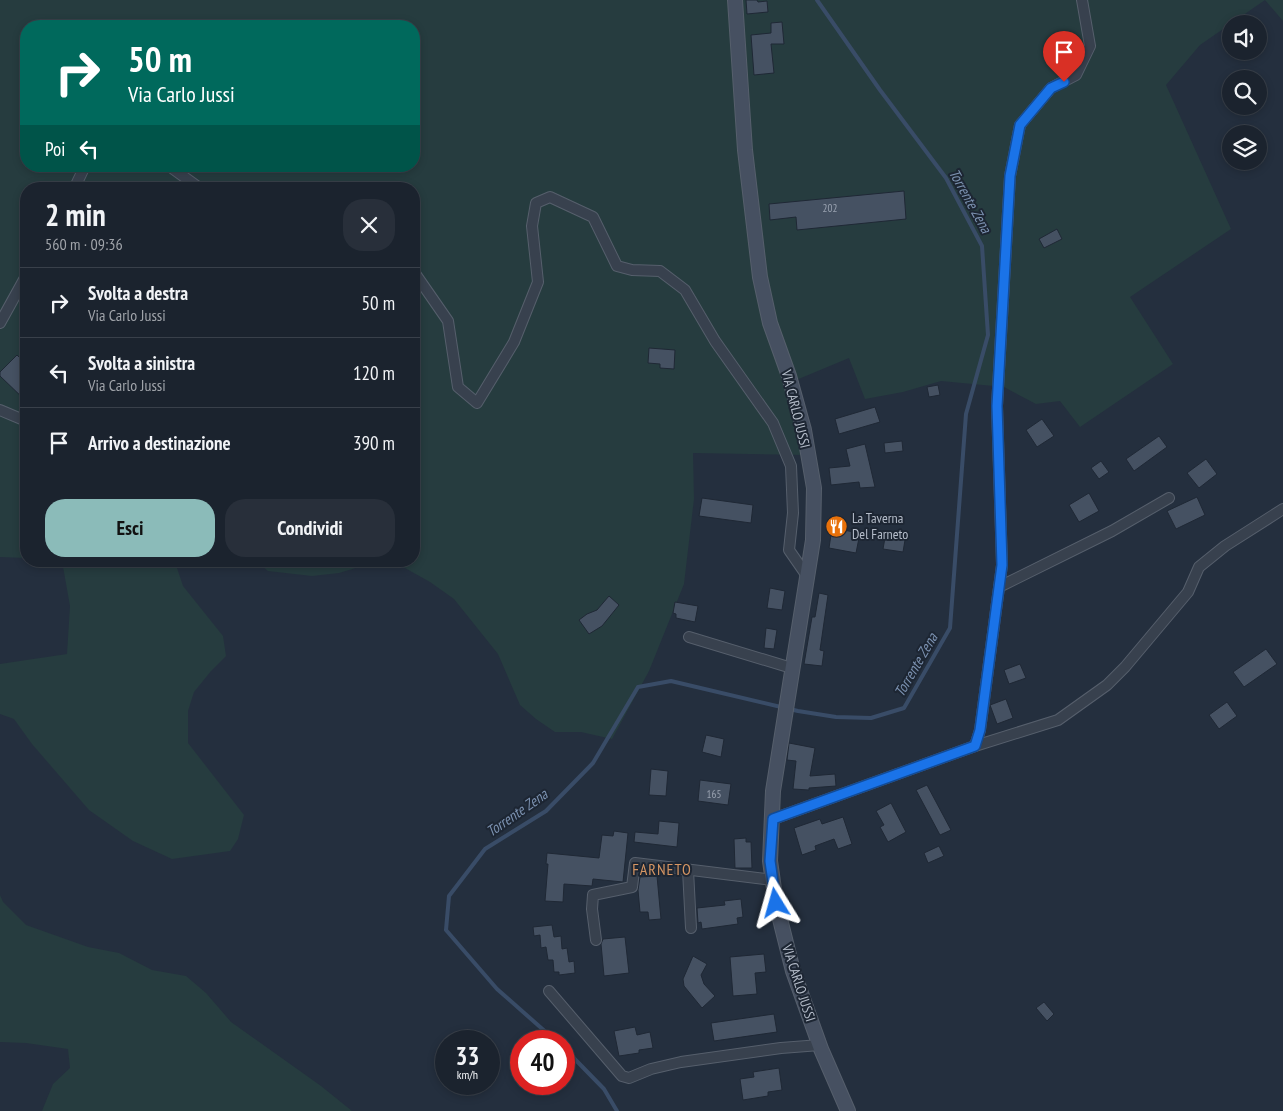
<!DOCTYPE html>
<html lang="it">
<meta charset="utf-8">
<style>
:root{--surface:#1b232e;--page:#282f3a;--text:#f1f3f6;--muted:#a0a4aa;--line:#39404a;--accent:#8bbbb9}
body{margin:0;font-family:"PT Sans Narrow",sans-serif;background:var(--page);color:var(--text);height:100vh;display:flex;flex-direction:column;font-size:19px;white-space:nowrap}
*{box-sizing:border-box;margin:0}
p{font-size:16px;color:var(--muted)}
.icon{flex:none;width:28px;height:28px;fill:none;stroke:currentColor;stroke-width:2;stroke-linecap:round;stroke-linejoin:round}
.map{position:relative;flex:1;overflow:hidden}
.drawer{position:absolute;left:20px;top:182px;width:400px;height:385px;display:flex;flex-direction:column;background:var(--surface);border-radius:20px;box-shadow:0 2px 8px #0003,0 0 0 1px var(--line)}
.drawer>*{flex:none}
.hud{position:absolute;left:20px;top:20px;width:400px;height:152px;border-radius:20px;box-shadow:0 2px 8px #0003,0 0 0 1px var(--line);background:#00695c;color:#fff;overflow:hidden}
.tools{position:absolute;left:1222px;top:15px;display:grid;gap:10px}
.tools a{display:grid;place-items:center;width:45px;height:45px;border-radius:50%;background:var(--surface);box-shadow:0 2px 8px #0003,0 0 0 1px var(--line);font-size:25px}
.speed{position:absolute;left:435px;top:1030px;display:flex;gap:10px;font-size:25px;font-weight:700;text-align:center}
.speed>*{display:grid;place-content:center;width:65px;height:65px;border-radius:50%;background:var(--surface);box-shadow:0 2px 8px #0003,0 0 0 1px var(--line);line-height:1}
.speed small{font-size:12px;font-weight:400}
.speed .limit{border:8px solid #d22;background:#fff;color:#111}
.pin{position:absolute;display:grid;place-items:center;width:42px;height:42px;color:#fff;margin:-51px -21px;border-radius:50% 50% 50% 0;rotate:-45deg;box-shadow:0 0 5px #0007}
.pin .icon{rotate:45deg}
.me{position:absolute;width:55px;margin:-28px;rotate:352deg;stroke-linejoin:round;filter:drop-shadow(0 0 4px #0008)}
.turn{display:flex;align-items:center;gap:18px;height:105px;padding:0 25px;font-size:22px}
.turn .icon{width:65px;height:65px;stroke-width:2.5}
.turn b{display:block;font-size:35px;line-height:42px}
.then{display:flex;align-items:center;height:48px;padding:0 25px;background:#0003;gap:10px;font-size:19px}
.round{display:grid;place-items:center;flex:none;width:52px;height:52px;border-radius:20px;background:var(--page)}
.summary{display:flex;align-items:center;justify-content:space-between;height:85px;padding:0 25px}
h1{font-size:30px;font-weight:600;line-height:38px}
.button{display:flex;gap:10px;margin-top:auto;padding:10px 25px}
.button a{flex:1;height:58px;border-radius:20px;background:var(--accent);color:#111;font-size:20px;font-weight:600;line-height:58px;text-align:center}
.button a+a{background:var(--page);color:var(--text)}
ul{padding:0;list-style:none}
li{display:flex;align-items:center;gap:15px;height:70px;padding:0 25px;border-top:1px solid var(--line)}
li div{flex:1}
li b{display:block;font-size:19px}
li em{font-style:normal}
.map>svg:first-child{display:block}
</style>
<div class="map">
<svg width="1283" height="1111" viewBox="0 0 1283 1111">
<rect width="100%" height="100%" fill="#242f3e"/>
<g fill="#263c3f" fill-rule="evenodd">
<path d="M 0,0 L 1283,0 L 1283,21 L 1265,0 L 1200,45 L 1166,85 L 1231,229 L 1130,297 L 1173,364 L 1080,427 L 1060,401 L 1036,404 L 1004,387 L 941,381 L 903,392 L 865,399 L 849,358 L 789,383 L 804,455 L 693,453 L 694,499 L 684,584 L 649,671 L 612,739 L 581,732 L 555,732 L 536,719 L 520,705 L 498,654 L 454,599 L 430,582 L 405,568 L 380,561 L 414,561 L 414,189 L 26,189 L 26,558 L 0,557 ZM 26,26 L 414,26 L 414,166 L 26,166 Z"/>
<polygon points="62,561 179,561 176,565 183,586 223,636 226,656 211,671 194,692 188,711 188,743 244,815 238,839 230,851 172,859 133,841 89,810 32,744 14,719 0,714 0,664 67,654 70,606"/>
<polygon points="256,561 379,561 339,573 312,576 268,571"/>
<polygon points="0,895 3,902 26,925 88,947 119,953 152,970 186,976 206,993 231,1022 321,1086 352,1111 42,1111 53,1084 70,1068 68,1049 26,1043 0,1042"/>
</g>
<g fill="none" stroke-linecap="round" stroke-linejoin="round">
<g stroke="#394c67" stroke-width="4">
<polyline points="556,1041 497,989 446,930 449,896 485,849 546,811 593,763 638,687 671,681 798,711 836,717 871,718 904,708 950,628 966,414 988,335 982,246 946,178 880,90 817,0"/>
<polyline points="564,1048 604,1089 617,1111"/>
</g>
</g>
<g fill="#455162" stroke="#1f2835">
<polygon points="746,0 757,0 758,2 767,1 768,12 747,14"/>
<polygon points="782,22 784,44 771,44 774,73 754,75 751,35 771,33 771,23"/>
<polygon points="904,191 906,219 797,230 796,217 770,220 769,204"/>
<polygon points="1057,229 1062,239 1044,248 1039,239"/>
<polygon points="649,348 675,350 674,369 660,368 660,364 648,363"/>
<polygon points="17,355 26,364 26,401 0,376 0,372"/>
<polygon points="938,385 940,395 929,397 927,387"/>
<polygon points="875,407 880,422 839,434 835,419"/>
<polygon points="1042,419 1054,436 1037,447 1026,430"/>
<polygon points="1159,436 1167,447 1134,471 1126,459"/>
<polygon points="902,441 903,451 885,453 884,443"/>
<polygon points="865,444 875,487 860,488 859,482 831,485 829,468 850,466 846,449"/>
<polygon points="1206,459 1217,474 1199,488 1187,473"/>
<polygon points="1101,461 1109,472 1099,479 1091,468"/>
<polygon points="1089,493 1099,511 1079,522 1069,505"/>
<polygon points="1197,497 1205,515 1176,529 1167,511"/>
<polygon points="702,498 753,505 751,523 699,516"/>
<polygon points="832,528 860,533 856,553 829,548"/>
<polygon points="886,532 906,534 903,552 883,549"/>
<polygon points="770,588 785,591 782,610 767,608"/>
<polygon points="819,593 828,595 820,650 824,651 822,666 804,664 812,617 815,617"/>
<polygon points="609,596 619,605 602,626 589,634 579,620 587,614 597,610"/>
<polygon points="675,602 698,606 695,622 676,618 676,614 673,613"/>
<polygon points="766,628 777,630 774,649 764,648"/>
<polygon points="1266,649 1277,664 1244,687 1233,672"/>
<polygon points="1020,664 1026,678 1009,684 1004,670"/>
<polygon points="1006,699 1013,718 997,724 990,705"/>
<polygon points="1227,702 1237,716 1219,729 1209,715"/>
<polygon points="706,735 724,739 721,757 702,752"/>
<polygon points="789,743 815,748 810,776 835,774 836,786 809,788 809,790 793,789 796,761 787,760"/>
<polygon points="651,769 668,771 666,796 649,795"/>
<polygon points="700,780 731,784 728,805 698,801"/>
<polygon points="927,785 951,830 940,835 916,790"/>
<polygon points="891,803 906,832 888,842 880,827 884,825 876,811"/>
<polygon points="843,817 852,844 838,849 834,839 815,846 816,850 802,855 794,828 820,819 822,824"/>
<polygon points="659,821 679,823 677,847 634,842 635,832 658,834"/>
<polygon points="614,831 628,833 623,882 593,879 592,886 564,884 563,902 545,901 548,864 546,864 547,853 599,858 602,835 613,836"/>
<polygon points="746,838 746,842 751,842 752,868 735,868 734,839"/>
<polygon points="939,846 944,856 928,863 924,853"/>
<polygon points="657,876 661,919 649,920 648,912 640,912 638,890 640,877"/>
<polygon points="741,899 743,917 737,918 738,924 702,929 701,922 698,923 697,908 725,905 724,901"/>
<polygon points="552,925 554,937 561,936 562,949 567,948 569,962 574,961 575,973 559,975 559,972 554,972 553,960 548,960 546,947 541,948 540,935 534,936 533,927"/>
<polygon points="625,937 629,973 604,976 601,944 603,939"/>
<polygon points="764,954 766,972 755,973 757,994 733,996 730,957"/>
<polygon points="693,956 707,964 701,975 704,984 715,996 702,1008 684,986 683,979"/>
<polygon points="1044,1002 1054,1014 1047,1021 1036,1008"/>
<polygon points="774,1014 777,1032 714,1041 711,1023"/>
<polygon points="635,1027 637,1035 650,1032 653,1048 639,1050 639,1053 619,1056 614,1031"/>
<polygon points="779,1068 782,1090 768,1092 768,1096 743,1100 740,1079 754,1077 753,1072"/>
</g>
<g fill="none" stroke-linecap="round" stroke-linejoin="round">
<defs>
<g id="street">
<polyline points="169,166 201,189"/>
<polyline points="74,189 85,166"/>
<polyline points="414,272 448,321 458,387 477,403 514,342 538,282 532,226 536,203 550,197 593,217 617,266 632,270 660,271 685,290 715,341 773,423 791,466 793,513 789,550 807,576"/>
<polyline points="0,323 26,276"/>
<polyline points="0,410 26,421"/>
<polyline points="999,587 1112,531 1169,498"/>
<polyline points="689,637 785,666"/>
<polyline points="975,746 1058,720 1107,685 1125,667 1188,592 1199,567 1225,546 1283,509"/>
<polyline points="773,819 975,746 980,730 1002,565 997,406 1010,176 1020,125 1051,88 1076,75 1090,46 1082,0"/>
<polyline points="688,870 691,928"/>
<polyline points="596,940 592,909 593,895 632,887 635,863 773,880"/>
<polyline points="549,991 622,1076 629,1078 651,1069 681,1062 781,1048 820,1045"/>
</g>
<polyline id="secondary" points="735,0 745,150 760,277 770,323 789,376 804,430 814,488 813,540 773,791 770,861 776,903 793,971 821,1049 848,1111"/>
</defs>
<use href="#street" stroke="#565f6c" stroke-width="12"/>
<use href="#secondary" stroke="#565f6c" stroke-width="16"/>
<use href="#street" stroke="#38414e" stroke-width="10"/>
<use href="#secondary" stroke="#465061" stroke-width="14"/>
</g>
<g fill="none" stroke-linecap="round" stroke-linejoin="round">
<defs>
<polyline id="route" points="776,903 770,861 773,819 975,746 980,730 1002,565 997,406 1010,176 1020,125 1051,88 1064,82"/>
</defs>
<use href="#route" stroke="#114b97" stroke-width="12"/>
<use href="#route" stroke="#1a73e8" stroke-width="9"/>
</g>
<defs>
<symbol id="restaurant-disc" viewBox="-11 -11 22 22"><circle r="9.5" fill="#e8710a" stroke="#1d2633"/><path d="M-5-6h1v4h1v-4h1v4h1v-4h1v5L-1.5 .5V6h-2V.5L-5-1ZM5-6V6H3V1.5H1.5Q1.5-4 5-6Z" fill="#fff"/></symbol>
</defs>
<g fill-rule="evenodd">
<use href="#restaurant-disc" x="824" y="514" width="25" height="25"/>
</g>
<g text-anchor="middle" stroke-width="4" stroke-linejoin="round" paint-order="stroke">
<g font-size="11" fill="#98a1af">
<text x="830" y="212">202</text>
<text x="714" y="798">165</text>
</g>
<g font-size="14" fill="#b4bcc9" stroke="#1d2633">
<text transform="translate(796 409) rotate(76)" y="5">VIA CARLO JUSSI</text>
<text transform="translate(799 983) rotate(72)" y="5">VIA CARLO JUSSI</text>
</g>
<g font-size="14" fill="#b4bcc9" stroke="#1d2633" text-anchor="start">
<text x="852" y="523">La Taverna<tspan x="852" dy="16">Del Farneto</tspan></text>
</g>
<g font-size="15" font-style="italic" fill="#7c92b1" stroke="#1d2633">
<text transform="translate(970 201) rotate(61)" y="5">Torrente Zena</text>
<text transform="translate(916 665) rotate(-60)" y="5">Torrente Zena</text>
<text transform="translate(517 813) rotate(-35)" y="5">Torrente Zena</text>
</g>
<g font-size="16" letter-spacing="1" fill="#d59563" stroke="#1d2633">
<text x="662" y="875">FARNETO</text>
</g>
</g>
</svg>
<div class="tools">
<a><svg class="icon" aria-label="sound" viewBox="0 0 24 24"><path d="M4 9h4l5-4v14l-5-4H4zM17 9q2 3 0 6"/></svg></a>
<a><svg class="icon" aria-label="search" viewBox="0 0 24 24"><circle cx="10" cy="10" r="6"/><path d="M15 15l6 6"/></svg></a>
<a><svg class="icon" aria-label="layers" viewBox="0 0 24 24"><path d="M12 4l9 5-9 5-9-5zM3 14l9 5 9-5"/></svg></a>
</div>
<div class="speed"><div>33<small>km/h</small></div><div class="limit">40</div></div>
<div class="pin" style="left:1064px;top:82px;background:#d93025"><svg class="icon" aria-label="arrive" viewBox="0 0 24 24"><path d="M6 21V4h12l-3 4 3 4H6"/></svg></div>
<svg class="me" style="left:776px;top:903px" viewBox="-20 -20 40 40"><path d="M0-17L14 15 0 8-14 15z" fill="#1a73e8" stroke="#fff" stroke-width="4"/></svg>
<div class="hud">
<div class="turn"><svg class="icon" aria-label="right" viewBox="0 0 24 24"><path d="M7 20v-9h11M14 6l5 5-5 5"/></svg><div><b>50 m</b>Via Carlo Jussi</div></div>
<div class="then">Poi<svg class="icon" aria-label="left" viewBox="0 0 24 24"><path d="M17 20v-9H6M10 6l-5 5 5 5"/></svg></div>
</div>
<section class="drawer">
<div class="summary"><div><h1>2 min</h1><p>560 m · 09:36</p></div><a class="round"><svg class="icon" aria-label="close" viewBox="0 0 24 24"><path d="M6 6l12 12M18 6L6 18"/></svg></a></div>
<ul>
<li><svg class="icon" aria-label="right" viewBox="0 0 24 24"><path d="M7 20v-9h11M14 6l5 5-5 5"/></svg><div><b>Svolta a destra</b><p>Via Carlo Jussi</p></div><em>50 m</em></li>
<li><svg class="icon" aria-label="left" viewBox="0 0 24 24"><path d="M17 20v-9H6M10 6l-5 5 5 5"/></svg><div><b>Svolta a sinistra</b><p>Via Carlo Jussi</p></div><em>120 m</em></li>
<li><svg class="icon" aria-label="arrive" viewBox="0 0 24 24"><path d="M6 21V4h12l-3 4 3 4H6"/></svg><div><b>Arrivo a destinazione</b></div><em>390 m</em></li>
</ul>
<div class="button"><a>Esci</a><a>Condividi</a></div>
</section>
</div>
